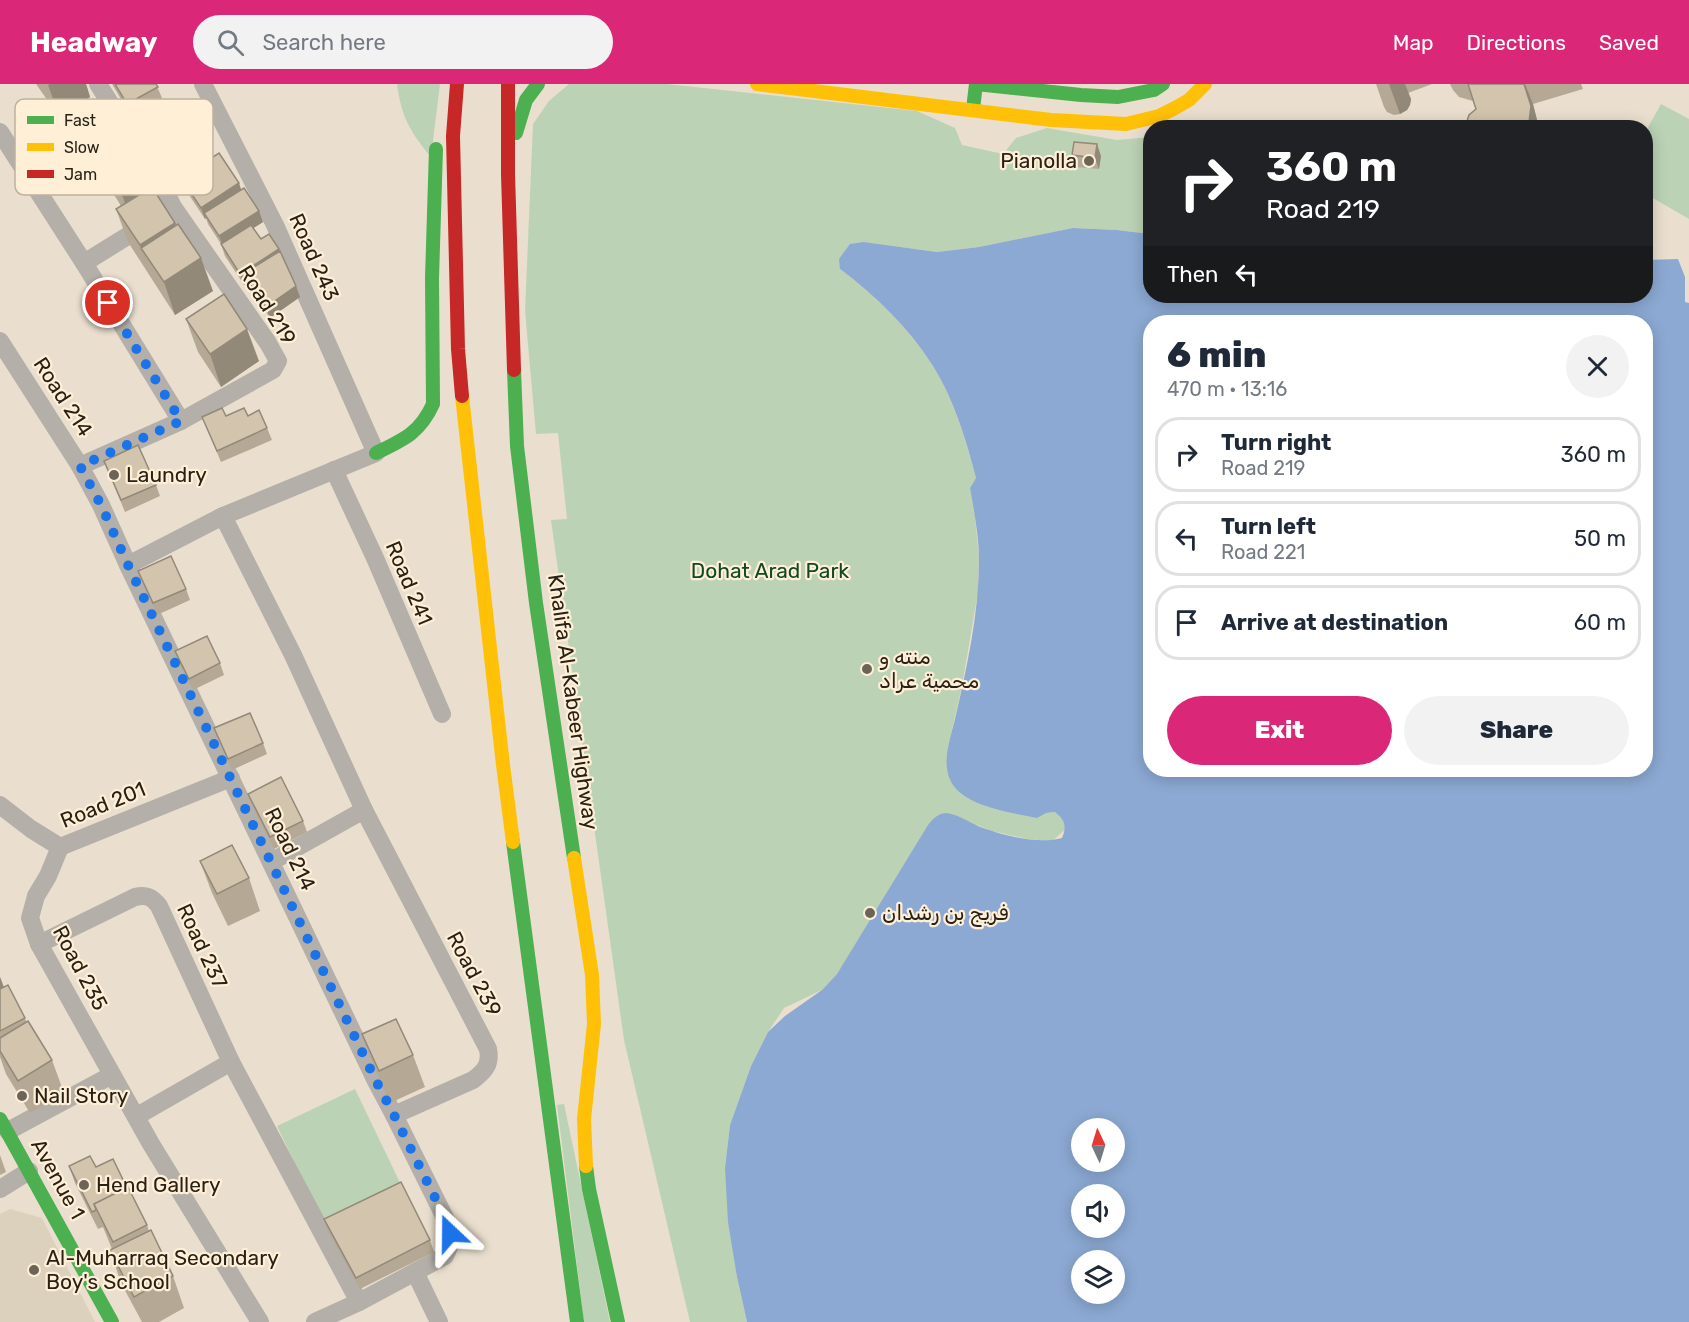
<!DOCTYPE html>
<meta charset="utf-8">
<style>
:root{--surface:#fff;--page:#f2f2f3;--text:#1f2937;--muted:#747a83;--line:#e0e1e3;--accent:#db2777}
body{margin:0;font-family:Rubik,Cairo,sans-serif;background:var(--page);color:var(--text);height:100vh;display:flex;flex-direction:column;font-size:22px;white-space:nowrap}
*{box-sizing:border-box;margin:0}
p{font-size:20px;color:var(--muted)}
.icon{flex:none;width:33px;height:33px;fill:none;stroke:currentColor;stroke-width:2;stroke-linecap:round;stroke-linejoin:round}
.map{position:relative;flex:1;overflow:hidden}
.drawer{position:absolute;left:1143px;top:231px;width:510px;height:462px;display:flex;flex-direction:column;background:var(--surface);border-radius:24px;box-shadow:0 3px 15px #0003}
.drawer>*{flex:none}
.guide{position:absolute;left:1143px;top:36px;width:510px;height:183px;border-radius:24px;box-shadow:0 3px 15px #0003;background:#202124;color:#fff;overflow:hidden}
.needle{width:39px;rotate:356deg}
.tools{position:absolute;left:1071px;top:1034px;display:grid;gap:12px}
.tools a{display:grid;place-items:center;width:54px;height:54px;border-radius:50%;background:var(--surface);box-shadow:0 3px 15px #0003;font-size:30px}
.pin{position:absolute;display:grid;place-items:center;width:51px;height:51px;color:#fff;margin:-26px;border:3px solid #fff;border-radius:50%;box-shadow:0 2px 6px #0007}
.me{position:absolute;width:66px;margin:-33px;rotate:337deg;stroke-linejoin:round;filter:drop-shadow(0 0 4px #0008)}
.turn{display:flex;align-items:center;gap:21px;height:126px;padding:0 24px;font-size:27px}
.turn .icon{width:78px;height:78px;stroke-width:2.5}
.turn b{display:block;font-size:42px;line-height:51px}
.then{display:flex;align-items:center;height:57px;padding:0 24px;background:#0003;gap:12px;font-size:22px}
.round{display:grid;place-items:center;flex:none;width:63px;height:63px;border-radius:32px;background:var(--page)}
.headline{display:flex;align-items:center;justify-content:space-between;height:102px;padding:0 24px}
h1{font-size:36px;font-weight:800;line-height:45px}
.cta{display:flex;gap:12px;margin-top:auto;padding:12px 24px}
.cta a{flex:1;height:69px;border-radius:36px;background:var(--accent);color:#fff;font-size:24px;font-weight:800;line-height:69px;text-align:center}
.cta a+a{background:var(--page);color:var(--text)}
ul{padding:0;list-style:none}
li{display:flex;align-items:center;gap:18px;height:75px;margin:0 12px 9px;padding:0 12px;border:3px solid var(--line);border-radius:24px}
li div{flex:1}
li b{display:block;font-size:22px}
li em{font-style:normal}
header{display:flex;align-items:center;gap:36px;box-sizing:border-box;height:84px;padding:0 30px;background:var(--accent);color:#fff}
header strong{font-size:28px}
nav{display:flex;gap:33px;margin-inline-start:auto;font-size:21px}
.search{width:420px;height:54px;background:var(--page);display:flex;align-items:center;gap:15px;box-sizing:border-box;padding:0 21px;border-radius:33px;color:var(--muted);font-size:22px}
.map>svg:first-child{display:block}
</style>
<header>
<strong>Headway</strong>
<div class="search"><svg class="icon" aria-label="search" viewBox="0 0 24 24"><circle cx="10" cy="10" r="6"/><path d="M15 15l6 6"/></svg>Search here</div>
<nav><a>Map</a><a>Directions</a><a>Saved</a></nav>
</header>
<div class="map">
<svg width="1689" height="1238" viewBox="0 0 1689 1238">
<rect width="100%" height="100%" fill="#eadfce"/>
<polygon fill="#dbd1bd" points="10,1125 42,1134 95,1238 0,1238 0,1130"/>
<g fill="#bbd2b5">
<path d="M 397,0 L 440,0 L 431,73 C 410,48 401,32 397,0 Z"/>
<path d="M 569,0 L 667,0 L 917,27 L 955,44 L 962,61 L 1003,70 L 1016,54 L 1047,44 L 1117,56 L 1150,53 L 1150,150 L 1117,146 L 1073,144 L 979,163 L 937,168 L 864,158 L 840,185 C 876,212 909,244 933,282 C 954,316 966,356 976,394 L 970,404 L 975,432 L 979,474 L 978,508 L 962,602 L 948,663 L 1046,729 L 1055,728 L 1063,734 L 1066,745 L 1052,757 L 1027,755 L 992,747 L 947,729 L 837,890 L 822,906 L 784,924 L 768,948 L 751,982 L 730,1041 L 725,1084 L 737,1193 L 747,1238 L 690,1238 L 624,956 L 551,436 L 567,435 L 558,349 L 536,350 L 525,227 L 533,40 L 549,17 Z"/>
<polygon points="1661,20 1689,35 1689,135 1646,110 1646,47"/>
<polygon points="355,1005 404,1107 326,1144 277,1042"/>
<polygon points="564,1020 610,1238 584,1238 557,1021"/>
</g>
<path fill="#8ca9d3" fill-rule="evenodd" d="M 1073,144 L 1117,146 L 1150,150 L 1150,212 L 1646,212 L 1646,176 L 1678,175 L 1685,193 L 1685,218 L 1689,219 L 1689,1238 L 747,1238 L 737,1193 L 728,1138 L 725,1084 L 730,1041 L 751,982 L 768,948 L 785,932 L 822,906 L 837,890 L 928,741 C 933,735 938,729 947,729 C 956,730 970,738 978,742 C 1001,751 1038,761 1062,754 C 1067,742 1065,736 1055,728 L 1046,729 L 1037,734 C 1013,729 968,723 953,701 C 940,681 950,656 955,635 C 967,583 979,529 979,476 C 979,452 974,427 970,404 L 976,394 C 966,355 954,316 933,282 C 909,244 876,212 840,185 L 839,175 L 850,160 L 864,158 L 937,168 L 979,163 ZM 1150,238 L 1646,238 L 1646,686 L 1150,686 ZM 1082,1044 L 1114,1044 L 1114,1077 L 1082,1077 ZM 1082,1110 L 1114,1110 L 1114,1143 L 1082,1143 ZM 1082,1176 L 1114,1176 L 1114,1209 L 1082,1209 Z"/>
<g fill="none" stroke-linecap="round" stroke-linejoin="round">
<g stroke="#b4afa9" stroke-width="18">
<polyline points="0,48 84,179 181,337"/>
<polyline points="84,179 147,140"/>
<path d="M 0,257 L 80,382 L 101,421 L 128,481 L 376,997 L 394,1031 L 448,1140 C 451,1152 451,1161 445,1172 L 359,1218 L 315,1238"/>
<polyline points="80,382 181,337 273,286 278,277 268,259 173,123 165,106 98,0"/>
<polyline points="334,386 375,474 442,630"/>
<path d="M 223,432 L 293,571 L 364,726 L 488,965 C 491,980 485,987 473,996 L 394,1031"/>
<polyline points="128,481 223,432 376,369 275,141 203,0"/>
<polyline points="0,721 31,745 60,763"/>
<polyline points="60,763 48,792 36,812 30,834 39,860 151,1060 260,1238"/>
<polyline points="60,763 231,694"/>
<polyline points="271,778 364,726"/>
<path d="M 39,860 L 135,813 C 146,810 152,813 159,822 L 231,978 L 359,1218"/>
<polyline points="137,1032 231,978"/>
<polyline points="8,1047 112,991"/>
<polyline points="0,1105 29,1087"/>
<polyline points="415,1188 439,1238"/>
</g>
<g stroke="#4caf50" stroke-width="14">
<polyline points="973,25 976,0 1081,11 1118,13 1154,6 1163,0"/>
<polyline points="516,49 526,16 538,0"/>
<polyline points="514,286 517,362 536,519 574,774"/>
<path d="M 376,369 C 403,356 420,349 433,320 L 432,194 L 436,65"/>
<polyline points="513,758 577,1238"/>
<polyline points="0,1035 112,1238"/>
<polyline points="586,1082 589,1105 618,1238"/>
</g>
<g stroke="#ffc107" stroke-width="14">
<polyline points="757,0 1051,36 1126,40 1159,32 1175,24 1189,16 1205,0"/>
<polyline points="462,312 503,681 513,758"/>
<polyline points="574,774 592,891 594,940 584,1035 586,1082"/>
</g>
<g stroke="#c62828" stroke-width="14">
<polyline points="457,0 453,52 458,265 462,312"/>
<polyline points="508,0 508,90 514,286"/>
</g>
</g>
<g fill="#b5a995">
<polygon points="36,0 86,0 90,13 60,34"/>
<polygon points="112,0 156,0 162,14 131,32"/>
<polygon points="1376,0 1432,0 1408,9 1411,15 1410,21 1407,26 1400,30 1394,31 1387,28 1384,23"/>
<polygon points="1450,0 1581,0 1583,5 1533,20 1539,44 1469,44 1476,25 1473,17 1459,13 1453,6"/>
<polygon points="150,51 203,72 172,91 154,62"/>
<polygon points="98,71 147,106 176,141 213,207 175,231 128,158 116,125 121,122 110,104"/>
<polygon points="1072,71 1101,72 1099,85 1076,83"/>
<polygon points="181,94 241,105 259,127 263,138 253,144 261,155 279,165 300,213 270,234 246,199 244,201 225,172 221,160 208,140 206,134 205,135 185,105"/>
<polygon points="186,235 259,277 221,303 198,268"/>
<polygon points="248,332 267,344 272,356 221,378 202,333"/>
<polygon points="104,377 156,401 160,412 125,428"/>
<polygon points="138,487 186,505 190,516 157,531"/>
<polygon points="175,567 220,579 224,591 193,606 179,579"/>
<polygon points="214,644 263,659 267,670 232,686"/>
<polygon points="248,710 303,737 307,748 274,765 252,721"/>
<polygon points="200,777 249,794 260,827 228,842 212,809"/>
<polygon points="0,893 4,903 52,976 64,1009 30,1029 6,990 0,973"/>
<polygon points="362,950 413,971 425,1003 390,1019 374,983"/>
<polygon points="0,1071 6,1088 0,1091"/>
<polygon points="69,1082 96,1083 147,1141 149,1147 173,1192 184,1224 159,1238 142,1238 121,1199 110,1166 112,1165 103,1143 98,1145 75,1099"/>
<polygon points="324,1135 430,1156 434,1168 360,1205 328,1147"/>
</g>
<g fill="#938979">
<polygon points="50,0 86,0 90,13 60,34 48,1"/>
<polygon points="1389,0 1405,0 1411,15 1410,21 1407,26 1400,30"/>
<polygon points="1524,0 1525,0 1533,20 1539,44 1531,44 1529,38"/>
<polygon points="1097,60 1101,72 1099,85 1095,74"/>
<polygon points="199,61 203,72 172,91 168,80"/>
<polygon points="143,95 155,127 133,141 121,108"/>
<polygon points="239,99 243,111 204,129 206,134 205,135 201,124"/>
<polygon points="259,127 263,138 223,163 219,152"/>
<polygon points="175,139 187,171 141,164 152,194 140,161"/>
<polygon points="279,165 283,176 243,190 246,199 244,201 240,190"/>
<polygon points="201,174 213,207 175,231 164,198"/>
<polygon points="296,202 300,213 270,234 266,223"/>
<polygon points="247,245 259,277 221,303 210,270"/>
<polygon points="0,893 9,918 0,928"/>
</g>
<g fill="#d2c4ad" stroke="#938979" stroke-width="1.5">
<polygon points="115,0 156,0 158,3 127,20"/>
<polygon points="1468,0 1524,0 1531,22 1529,38 1523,41 1514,44 1469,44 1467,37 1469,31 1476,25"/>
<polygon points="1074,58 1097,60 1095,74 1072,71"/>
<polygon points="219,69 239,99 201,124 181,94"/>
<polygon points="152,103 175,139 140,161 116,125"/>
<polygon points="244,104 259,127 219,152 204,129"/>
<polygon points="178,140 201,174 164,198 141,164"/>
<polygon points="251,141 261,155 269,150 279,165 240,190 221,160"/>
<polygon points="280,167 296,202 266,223 243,190"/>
<polygon points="224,210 247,245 210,270 186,235"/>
<polygon points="222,324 226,332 244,324 248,332 259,326 267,344 217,367 202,333"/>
<polygon points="138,361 156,401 121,416 104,377"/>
<polygon points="171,472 186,505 153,519 138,487"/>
<polygon points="207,552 220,579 189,595 175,567"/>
<polygon points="250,629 263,659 228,675 214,644"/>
<polygon points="281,693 303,737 270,753 248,710"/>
<polygon points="232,761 249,794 217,810 200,777"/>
<polygon points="8,901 25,934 0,947 0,905"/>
<polygon points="396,935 413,971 379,987 362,950"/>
<polygon points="28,937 52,976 18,997 0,967 0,954"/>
<polygon points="90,1072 96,1083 113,1075 127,1104 94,1120 96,1126 92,1128 69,1082"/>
<polygon points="401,1098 430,1156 356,1194 324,1135"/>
<polygon points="128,1103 147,1141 113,1158 94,1120"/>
<polygon points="151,1146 173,1192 134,1213 110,1166"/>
</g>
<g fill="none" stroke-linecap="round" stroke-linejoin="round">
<polyline stroke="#1a73e8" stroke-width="10" stroke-dasharray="0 18" points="108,219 181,337 80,382 101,421 128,481 376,997 394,1031 448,1140 450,1149"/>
</g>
<g fill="#6c6456" stroke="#ffefd7" stroke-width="2">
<circle cx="1089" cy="77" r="6"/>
<circle cx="114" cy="391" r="6"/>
<circle cx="867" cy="585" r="6"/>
<circle cx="870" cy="829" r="6"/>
<circle cx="22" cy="1012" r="6"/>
<circle cx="84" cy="1101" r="6"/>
<circle cx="34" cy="1186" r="6"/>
</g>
<g text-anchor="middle" stroke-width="4.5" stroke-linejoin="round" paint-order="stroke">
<g font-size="21" fill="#282116" stroke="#ffefd7" text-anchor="start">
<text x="1077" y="84" text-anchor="end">Pianolla</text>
<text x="126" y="398">Laundry</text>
<text x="879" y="580">منته و<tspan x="879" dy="24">محمية عراد</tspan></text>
<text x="882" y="836">فريج بن رشدان</text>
<text x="34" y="1019">Nail Story</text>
<text x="96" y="1108">Hend Gallery</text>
<text x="46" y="1181">Al-Muharraq Secondary<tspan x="46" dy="24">Boy's School</tspan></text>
</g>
<g font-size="21" fill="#282116" stroke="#ffefd7">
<text transform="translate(314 173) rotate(66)" y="7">Road 243</text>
<text transform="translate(267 221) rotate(58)" y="7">Road 219</text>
<text transform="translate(63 313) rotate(57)" y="7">Road 214</text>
<text transform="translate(409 499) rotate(67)" y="7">Road 241</text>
<text transform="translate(573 618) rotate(82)" y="7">Khalifa Al-Kabeer Highway</text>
<text transform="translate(103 721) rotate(-22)" y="7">Road 201</text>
<text transform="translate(290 765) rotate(64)" y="7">Road 214</text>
<text transform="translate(202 862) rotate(65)" y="7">Road 237</text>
<text transform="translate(80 884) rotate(62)" y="7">Road 235</text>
<text transform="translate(474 890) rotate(62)" y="7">Road 239</text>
<text transform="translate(58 1095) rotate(61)" y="7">Avenue 1</text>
</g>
<g font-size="21" fill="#0e4824" stroke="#ffefd7">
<text x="770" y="494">Dohat Arad Park</text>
</g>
</g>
<rect x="15" y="15" width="198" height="96" rx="9" fill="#ffefd7" stroke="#beb19d" stroke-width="1.5"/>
<rect x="27" y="32" width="27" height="8" fill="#4caf50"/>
<rect x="27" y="59" width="27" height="8" fill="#ffc107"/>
<rect x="27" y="86" width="27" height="8" fill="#c62828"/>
<g font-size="16" fill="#282116">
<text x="64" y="42">Fast</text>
<text x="64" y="69">Slow</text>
<text x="64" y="96">Jam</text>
</g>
</svg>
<div class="tools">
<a><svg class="needle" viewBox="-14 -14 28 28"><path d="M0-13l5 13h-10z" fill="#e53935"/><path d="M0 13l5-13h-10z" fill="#747a83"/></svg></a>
<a><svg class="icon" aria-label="sound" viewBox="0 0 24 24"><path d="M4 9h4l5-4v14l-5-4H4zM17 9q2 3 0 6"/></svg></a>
<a><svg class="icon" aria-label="layers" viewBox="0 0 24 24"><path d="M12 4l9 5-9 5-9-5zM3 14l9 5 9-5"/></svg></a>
</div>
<div class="pin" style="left:108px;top:219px;background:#d93025"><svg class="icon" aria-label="arrive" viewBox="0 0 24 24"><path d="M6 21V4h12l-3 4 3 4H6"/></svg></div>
<svg class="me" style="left:450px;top:1149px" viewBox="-20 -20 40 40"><path d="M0-17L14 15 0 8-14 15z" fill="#1a73e8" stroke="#fff" stroke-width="4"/></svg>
<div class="guide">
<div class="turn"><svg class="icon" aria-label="right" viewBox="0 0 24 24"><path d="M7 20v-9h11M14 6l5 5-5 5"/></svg><div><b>360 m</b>Road 219</div></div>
<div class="then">Then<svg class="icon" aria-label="left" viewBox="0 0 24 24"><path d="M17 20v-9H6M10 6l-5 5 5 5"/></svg></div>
</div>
<section class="drawer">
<div class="headline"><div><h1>6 min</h1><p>470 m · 13:16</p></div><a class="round"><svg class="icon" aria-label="close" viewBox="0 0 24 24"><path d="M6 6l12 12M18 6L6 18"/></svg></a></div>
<ul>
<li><svg class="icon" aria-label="right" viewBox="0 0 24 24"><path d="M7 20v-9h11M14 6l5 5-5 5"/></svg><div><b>Turn right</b><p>Road 219</p></div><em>360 m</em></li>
<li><svg class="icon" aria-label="left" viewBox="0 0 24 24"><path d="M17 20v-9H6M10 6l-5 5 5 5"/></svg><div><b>Turn left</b><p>Road 221</p></div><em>50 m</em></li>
<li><svg class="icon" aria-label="arrive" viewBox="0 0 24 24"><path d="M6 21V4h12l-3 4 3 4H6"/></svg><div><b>Arrive at destination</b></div><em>60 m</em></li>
</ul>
<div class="cta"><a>Exit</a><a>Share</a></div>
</section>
</div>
